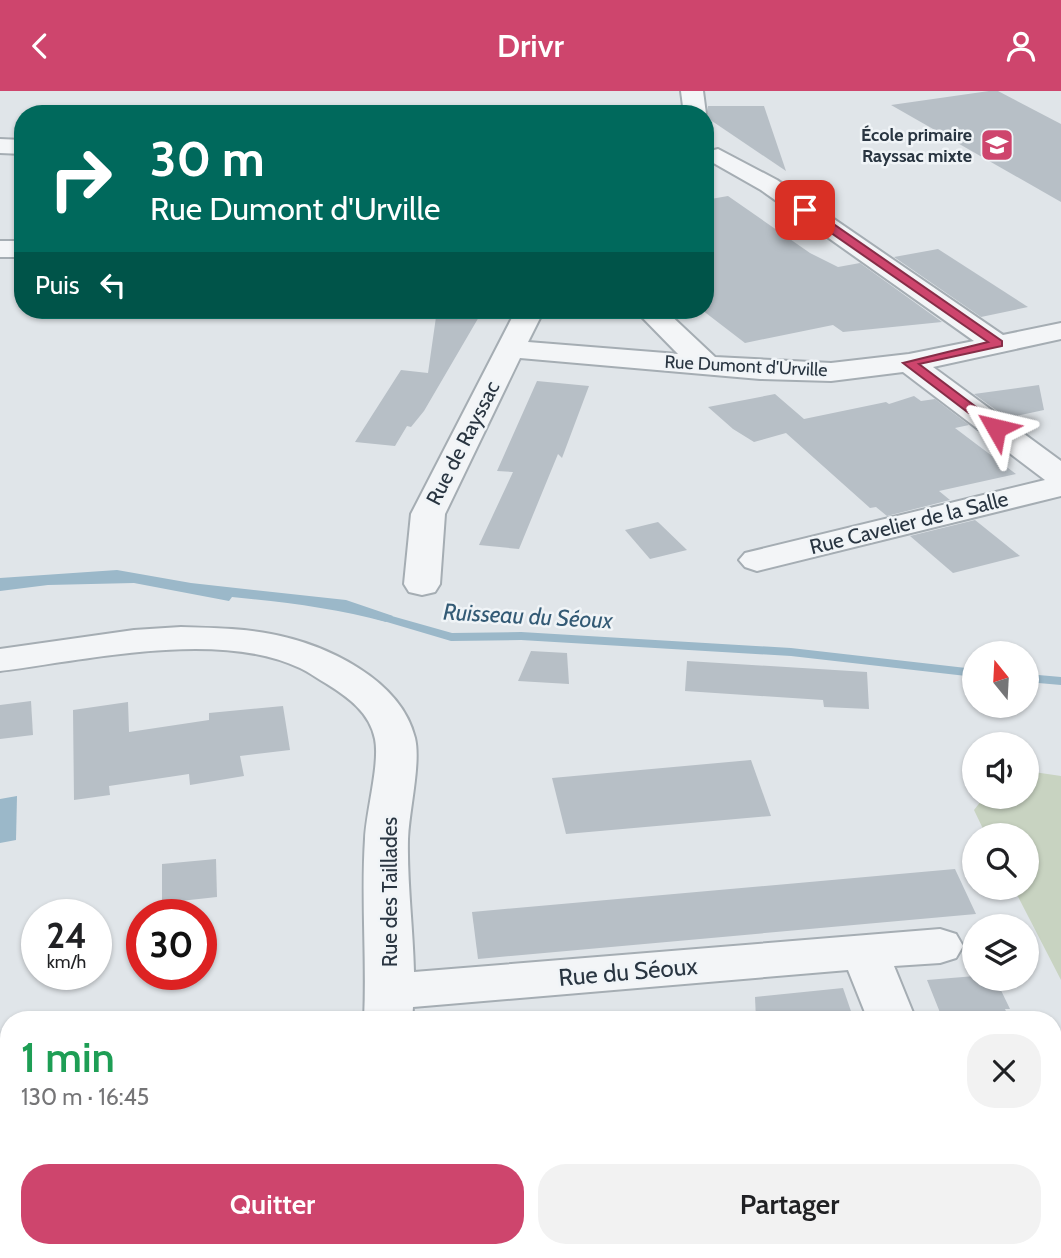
<!DOCTYPE html>
<html lang="fr">
<meta charset="utf-8">
<style>
:root{--surface:#fff;--page:#f2f2f2;--text:#202124;--muted:#757577;--accent:#ce456d}
body{margin:0;font-family:Cabin,sans-serif;background:var(--page);color:var(--text);height:100vh;display:flex;flex-direction:column;font-size:26px;white-space:nowrap}
*{box-sizing:border-box;margin:0}
p{font-size:23px;color:var(--muted)}
.icon{flex:none;width:38px;height:38px;fill:none;stroke:currentColor;stroke-width:2;stroke-linecap:round;stroke-linejoin:round}
.map{position:relative;flex:1;overflow:hidden}
.details{position:absolute;left:0px;top:920px;width:1062px;height:247px;display:flex;flex-direction:column;background:var(--surface);border-radius:28px 28px 0 0;box-shadow:0 2px 5px #0004}
.details>*{flex:none}
.banner{position:absolute;left:14px;top:14px;width:700px;height:214px;border-radius:28px;box-shadow:0 2px 5px #0004;background:#00695c;color:#fff;overflow:hidden}
.needle{width:46px;rotate:342deg}
.controls{position:absolute;left:962px;top:550px;display:grid;gap:14px}
.controls a{display:grid;place-items:center;width:77px;height:77px;border-radius:50%;background:var(--surface);box-shadow:0 2px 5px #0004;font-size:35px}
.speed{position:absolute;left:21px;top:808px;display:flex;gap:14px;font-size:35px;font-weight:700;text-align:center}
.speed>*{display:grid;place-content:center;width:91px;height:91px;border-radius:50%;background:var(--surface);box-shadow:0 2px 5px #0004;line-height:1}
.speed small{font-size:18px;font-weight:400}
.speed .limit{border:10px solid #d22;background:#fff;color:#111}
.pin{position:absolute;display:grid;place-items:center;width:60px;height:60px;color:#fff;margin:-30px;border-radius:14px;box-shadow:0 4px 10px #0006}
.me{position:absolute;width:77px;margin:-38px;rotate:307deg;stroke-linejoin:round;filter:drop-shadow(0 0 5px #0008)}
.turn{display:flex;align-items:center;gap:24px;height:147px;padding:0 21px;font-size:32px}
.turn .icon{width:91px;height:91px;stroke-width:2.5}
.turn b{display:block;font-size:49px;line-height:60px}
.then{display:flex;align-items:center;height:66px;padding:0 21px;background:#0003;gap:14px;font-size:26px}
.round{display:grid;place-items:center;flex:none;width:74px;height:74px;border-radius:28px;background:var(--page)}
.head{display:flex;align-items:center;justify-content:space-between;height:119px;padding:0 21px}
h1{font-size:42px;font-weight:600;line-height:52px;color:#1e9e55}
.primary-button{display:flex;gap:14px;margin-top:auto;padding:14px 21px}
.primary-button a{flex:1;height:80px;border-radius:28px;background:var(--accent);color:#fff;font-size:28px;font-weight:600;line-height:80px;text-align:center}
.primary-button a+a{background:var(--page);color:var(--text)}
header{display:flex;justify-content:space-between;align-items:center;height:91px;padding:0 21px;background:var(--accent);color:#fff;font-size:32px;font-weight:600}
.map>svg:first-child{display:block}
</style>
<header><svg class="icon" aria-label="back" viewBox="0 0 24 24"><path d="M15 5l-7 7 7 7"/></svg>Drivr<svg class="icon" aria-label="person" viewBox="0 0 24 24"><circle cx="12" cy="8" r="4"/><path d="M4 21q1-7 8-7t8 7"/></svg></header>
<div class="map">
<svg width="1061" height="1167" viewBox="0 0 1061 1167">
<rect width="100%" height="100%" fill="#e0e5e9"/>
<polygon fill="#c8d3c1" points="1027,680 1061,685 1061,889 1013,796 1027,796 1027,744 986,744 974,719 985,705 1027,705"/>
<g fill="#9bb8c9">
<path d="M 117,479 L 191,492 L 346,509 L 393,525 L 386,531 C 335,517 285,511 232,506 L 229,510 L 134,492 L 48,494 L 0,500 L 0,487 Z"/>
<polygon points="17,705 16,749 0,752 0,708"/>
</g>
<g fill="none" stroke-linecap="round" stroke-linejoin="round">
<g fill="#9bb8c9" fill-rule="evenodd">
<polygon points="374,520 452,542 521,541 791,557 975,578 975,586 791,565 521,549 451,550 370,526 368,524 370,522"/>
<polygon points="1027,583 1061,586 1061,594 1027,591"/>
</g>
</g>
<g fill="#b7bfc6">
<polygon points="989,0 998,0 1061,33 1061,111 891,14"/>
<polygon points="708,15 764,15 786,80 706,26"/>
<polygon points="728,105 810,162 838,176 860,172 942,231 843,241 833,234 745,252 702,219 705,219 705,109"/>
<polygon points="938,158 1028,216 981,226 894,166"/>
<polygon points="437,219 483,219 424,320 411,336 407,335 395,355 355,351 401,279 428,282"/>
<polygon points="537,290 589,295 562,367 558,363 519,458 479,454 513,381 497,380"/>
<polygon points="1039,294 1044,319 1007,327 974,303"/>
<polygon points="775,303 804,328 886,311 889,313 914,305 921,310 935,308 969,334 955,337 1016,383 939,400 950,409 887,425 876,416 870,417 786,342 754,351 733,338 708,316"/>
<polygon points="975,429 1020,465 953,482 910,445"/>
<polygon points="658,431 687,459 650,468 625,439"/>
<polygon points="531,560 567,562 569,593 518,590"/>
<polygon points="687,570 867,581 869,618 824,616 823,609 685,600"/>
<polygon points="31,610 33,644 0,648 0,614"/>
<polygon points="128,611 129,641 209,629 209,622 283,615 290,659 240,665 244,685 190,694 189,683 109,695 110,704 74,709 73,619"/>
<polygon points="751,669 771,725 566,743 552,687"/>
<polygon points="216,768 217,806 162,812 162,773"/>
<polygon points="955,778 976,823 478,868 472,821"/>
<polygon points="975,885 975,887 995,887 1010,918 1005,918 1010,929 959,929 956,923 941,924 927,889"/>
<polygon points="843,897 854,929 756,929 755,906"/>
</g>
<g fill="none" stroke-linecap="round" stroke-linejoin="round">
<defs>
<g id="minor">
<polygon points="681,0 703,0 706,23 705,24 684,23"/>
<polygon points="0,48 23,49 23,63 0,62"/>
<polygon points="718,58 777,89 1003,244 1061,232 1061,248 933,276 1061,370 1061,405 757,480 745,476 739,469 745,462 1045,389 903,281 831,290 760,288 520,267 445,423 440,493 435,501 422,504 409,501 404,493 411,423 516,219 544,219 528,251 678,263 635,219 665,219 715,266 831,272 909,263 974,250 761,99 710,70 706,65 710,60"/>
<rect x="0" y="150" width="23" height="16"/>
<path d="M 181,536 C 211,537 241,537 271,543 C 325,553 401,588 415,647 C 421,672 409,720 408,748 C 407,792 413,836 414,881 L 940,838 L 956,843 L 963,855 L 956,867 L 940,872 L 894,875 L 916,929 L 868,929 L 848,879 L 413,916 L 412,929 L 364,929 C 367,869 361,809 365,748 C 366,721 380,673 375,648 C 370,622 348,606 327,593 C 318,588 309,581 300,577 C 218,538 87,569 0,580 L 0,558 L 134,539 Z"/>
<polygon points="369,1158 425,1158 426,1167 370,1167"/>
<polygon points="571,1158 709,1158 704,1167 567,1167"/>
<polygon points="954,1158 1010,1158 1013,1167 957,1167"/>
</g>
</defs>
<use href="#minor" stroke="#a5adb3" stroke-width="4"/>
<use href="#minor" fill="#f3f5f7" fill-rule="evenodd"/>
</g>
<polygon fill="#ce456d" stroke="#862d47" stroke-width="2" points="801,116 809,116 1002,250 1002,255 919,273 1000,334 1000,339 991,339 903,272 988,251 801,121"/>
<defs>
<symbol id="school-square" viewBox="-11 -11 22 22"><rect x="-9" y="-9" width="18" height="18" rx="4" fill="#ce456d" stroke="#f0f4f7"/><path d="M0-5L7-2L0 1L-7-2ZM-4 1L0 2.5L4 1V4Q0 6-4 4Z" fill="#fff"/></symbol>
</defs>
<g fill-rule="evenodd">
<use href="#school-square" x="978" y="35" width="38" height="38"/>
</g>
<g text-anchor="middle" stroke-width="5" stroke-linejoin="round" paint-order="stroke">
<g font-size="18" font-weight="bold" fill="#293541" stroke="#f0f4f7" text-anchor="end">
<text x="972" y="50">École primaire<tspan x="972" dy="21">Rayssac mixte</tspan></text>
</g>
<g font-size="18" fill="#293541" stroke="#f0f4f7">
<text transform="translate(746 275) rotate(3)" y="6">Rue Dumont d'Urville</text>
</g>
<g font-size="21" fill="#293541" stroke="#f0f4f7">
<text transform="translate(463 352) rotate(-63)" y="7">Rue de Rayssac</text>
<text transform="translate(909 432) rotate(-14)" y="7">Rue Cavelier de la Salle</text>
<text transform="translate(390 801) rotate(-90)" y="7">Rue des Taillades</text>
</g>
<g font-size="23" font-style="italic" fill="#335a75" stroke="#f0f4f7">
<text transform="translate(528 525) rotate(3)" y="8">Ruisseau du Séoux</text>
</g>
<g font-size="24" fill="#293541" stroke="#f0f4f7">
<text transform="translate(628 881) rotate(-5)" y="8">Rue du Séoux</text>
</g>
</g>
</svg>
<div class="controls">
<a><svg class="needle" viewBox="-14 -14 28 28"><path d="M0-13l5 13h-10z" fill="#e53935"/><path d="M0 13l5-13h-10z" fill="#757577"/></svg></a>
<a><svg class="icon" aria-label="sound" viewBox="0 0 24 24"><path d="M4 9h4l5-4v14l-5-4H4zM17 9q2 3 0 6"/></svg></a>
<a><svg class="icon" aria-label="search" viewBox="0 0 24 24"><circle cx="10" cy="10" r="6"/><path d="M15 15l6 6"/></svg></a>
<a><svg class="icon" aria-label="layers" viewBox="0 0 24 24"><path d="M12 4l9 5-9 5-9-5zM3 14l9 5 9-5"/></svg></a>
</div>
<div class="speed"><div>24<small>km/h</small></div><div class="limit">30</div></div>
<div class="pin" style="left:805px;top:119px;background:#d93025"><svg class="icon" aria-label="arrive" viewBox="0 0 24 24"><path d="M6 21V4h12l-3 4 3 4H6"/></svg></div>
<svg class="me" style="left:996px;top:337px" viewBox="-20 -20 40 40"><path d="M0-17L14 15 0 8-14 15z" fill="#ce456d" stroke="#fff" stroke-width="4"/></svg>
<div class="banner">
<div class="turn"><svg class="icon" aria-label="right" viewBox="0 0 24 24"><path d="M7 20v-9h11M14 6l5 5-5 5"/></svg><div><b>30 m</b>Rue Dumont d'Urville</div></div>
<div class="then">Puis<svg class="icon" aria-label="left" viewBox="0 0 24 24"><path d="M17 20v-9H6M10 6l-5 5 5 5"/></svg></div>
</div>
<section class="details">
<div class="head"><div><h1>1 min</h1><p>130 m · 16:45</p></div><a class="round"><svg class="icon" aria-label="close" viewBox="0 0 24 24"><path d="M6 6l12 12M18 6L6 18"/></svg></a></div>
<div class="primary-button"><a>Quitter</a><a>Partager</a></div>
</section>
</div>
